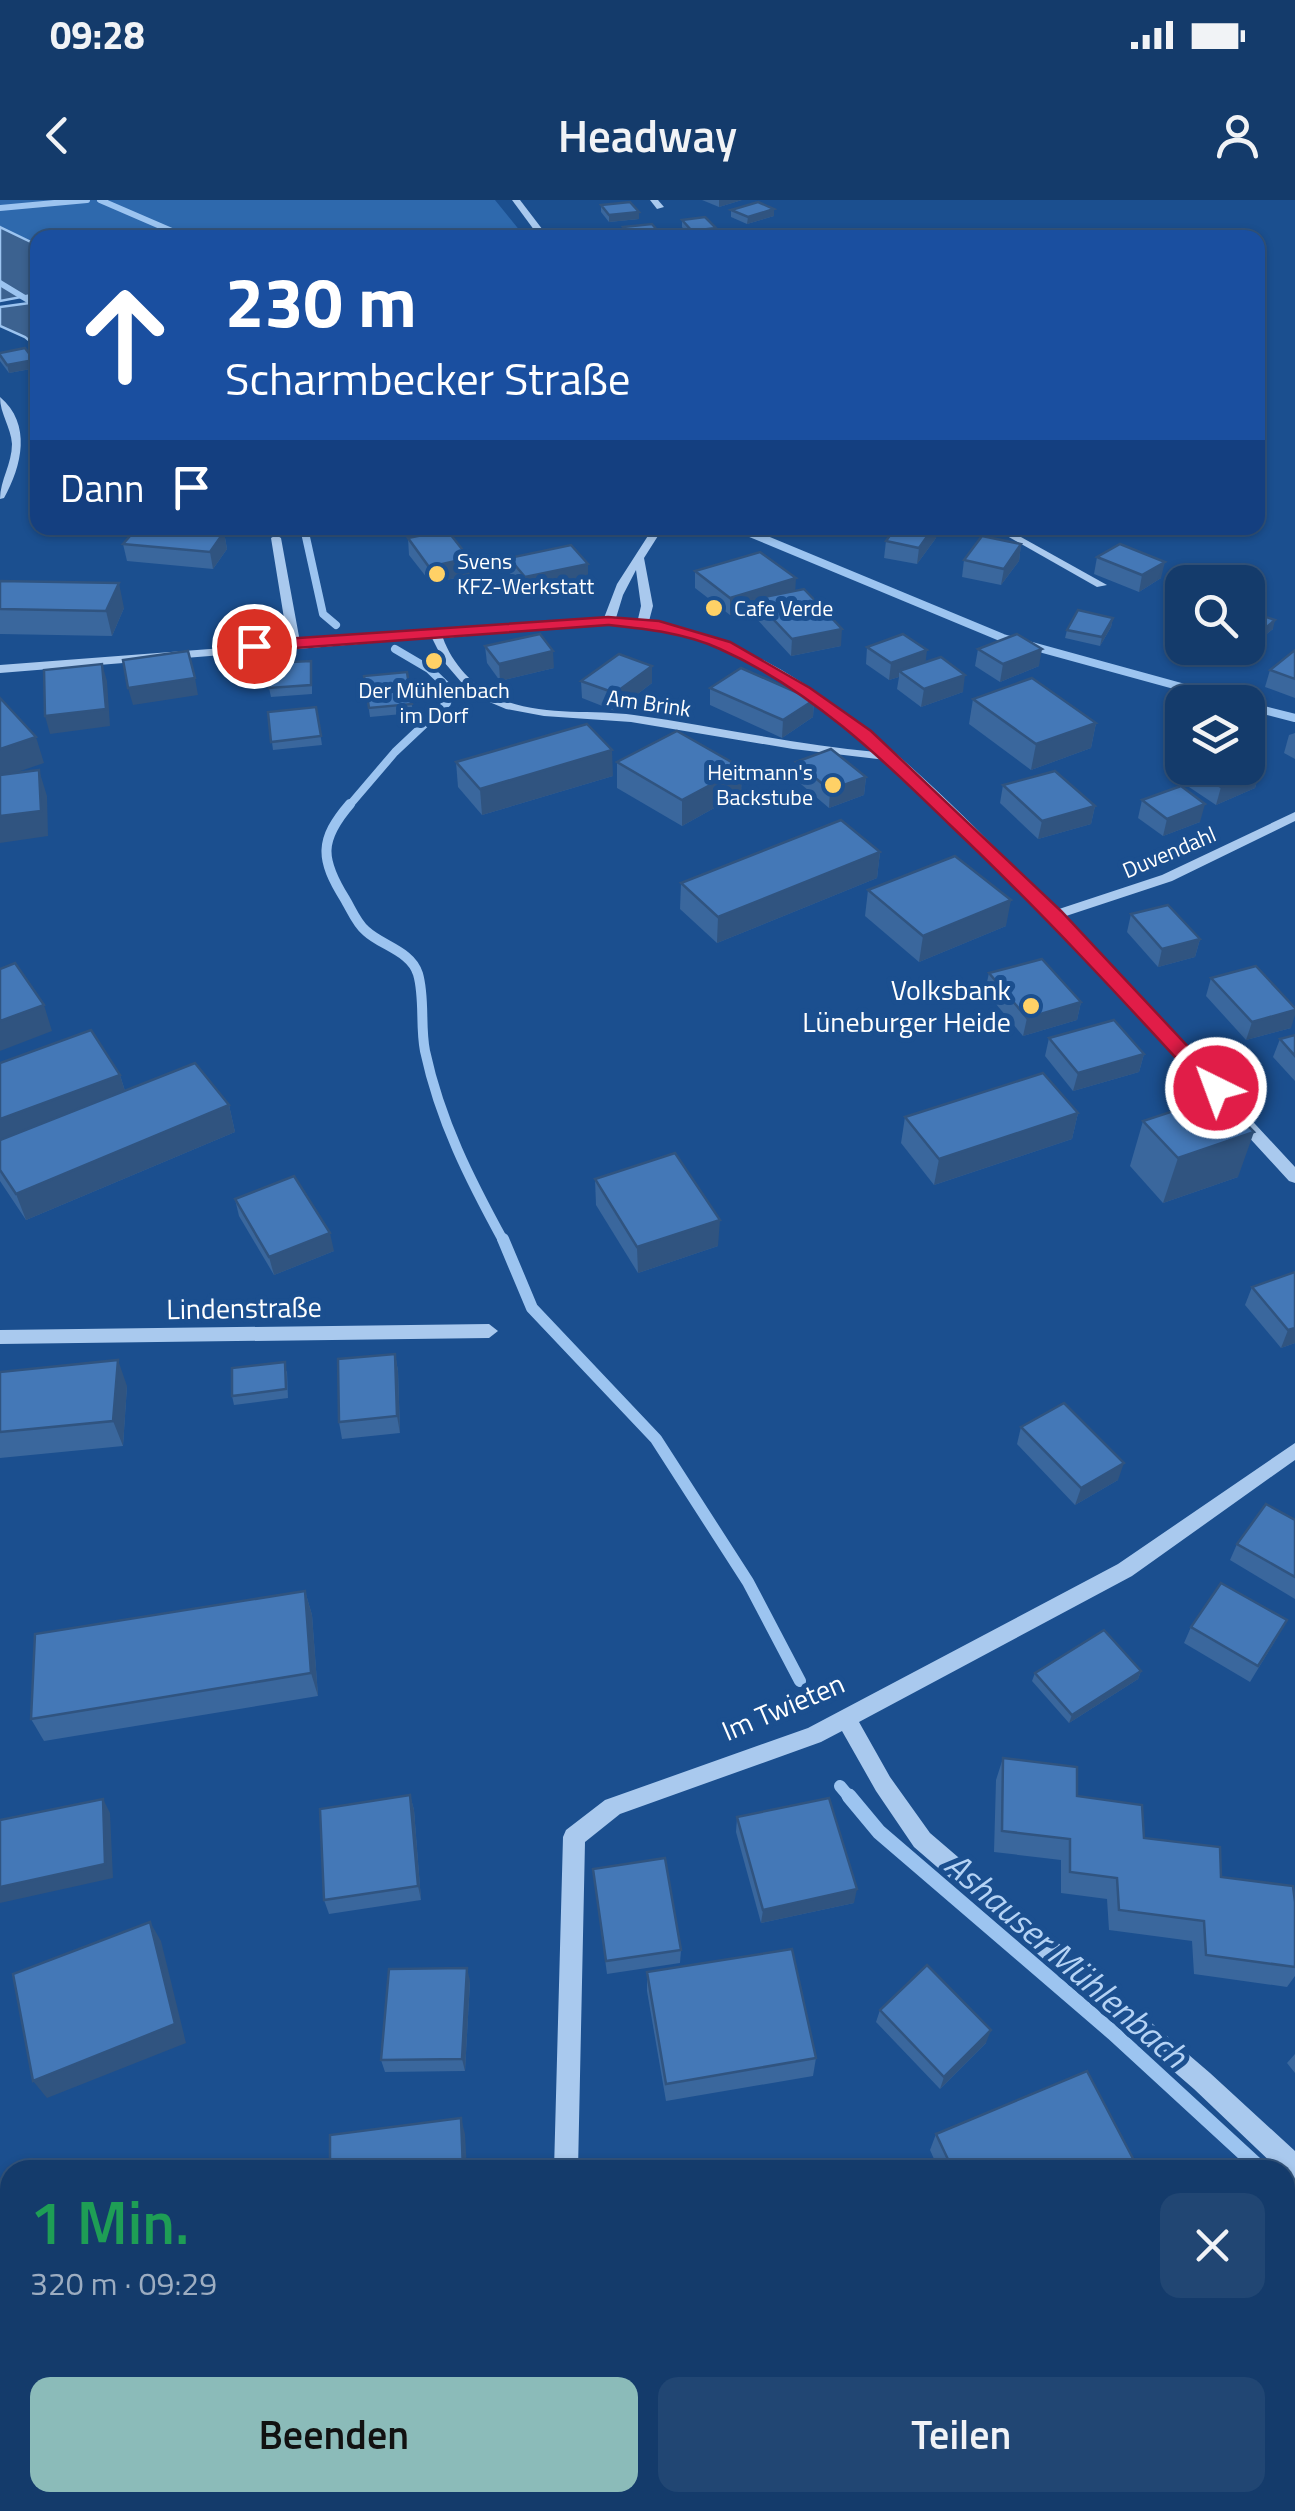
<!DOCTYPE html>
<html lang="de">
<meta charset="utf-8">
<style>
:root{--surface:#143b6b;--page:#214673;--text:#f1f3f6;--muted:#9dadc1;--line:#33557e;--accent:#8bbbb9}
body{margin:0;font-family:"Titillium Web",sans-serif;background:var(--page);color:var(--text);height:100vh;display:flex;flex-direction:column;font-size:38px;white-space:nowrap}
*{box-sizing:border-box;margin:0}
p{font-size:32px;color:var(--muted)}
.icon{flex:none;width:55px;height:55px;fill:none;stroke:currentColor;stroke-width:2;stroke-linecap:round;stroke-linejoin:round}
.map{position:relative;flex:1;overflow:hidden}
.details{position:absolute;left:0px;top:1960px;width:1295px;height:352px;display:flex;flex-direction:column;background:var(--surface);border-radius:30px 30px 0 0;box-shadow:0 2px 8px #0004,0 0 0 2px var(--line)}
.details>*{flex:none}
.top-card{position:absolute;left:30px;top:30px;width:1235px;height:305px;border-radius:20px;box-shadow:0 2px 8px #0004,0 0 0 2px var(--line);background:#1a4fa0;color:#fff;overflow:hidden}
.buttons{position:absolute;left:1165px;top:365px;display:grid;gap:20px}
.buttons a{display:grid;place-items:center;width:100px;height:100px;border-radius:20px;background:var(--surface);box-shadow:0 2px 8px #0004,0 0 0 2px var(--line);font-size:50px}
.pin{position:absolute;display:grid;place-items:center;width:85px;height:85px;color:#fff;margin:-42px;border:5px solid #fff;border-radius:50%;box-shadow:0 2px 10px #0007}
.me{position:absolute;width:110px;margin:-55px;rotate:318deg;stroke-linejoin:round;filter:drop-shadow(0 0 8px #0008)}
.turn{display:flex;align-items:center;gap:35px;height:210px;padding:0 30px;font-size:45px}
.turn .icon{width:130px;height:130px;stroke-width:2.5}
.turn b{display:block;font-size:70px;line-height:85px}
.then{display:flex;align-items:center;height:95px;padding:0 30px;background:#0003;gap:20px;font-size:38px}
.round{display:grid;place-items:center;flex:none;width:105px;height:105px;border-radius:20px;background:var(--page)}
.head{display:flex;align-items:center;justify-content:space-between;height:170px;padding:0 30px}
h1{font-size:60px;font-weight:600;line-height:75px;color:#1e9e55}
.primary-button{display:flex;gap:20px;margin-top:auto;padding:20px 30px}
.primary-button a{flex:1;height:115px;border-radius:20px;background:var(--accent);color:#111;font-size:40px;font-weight:600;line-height:115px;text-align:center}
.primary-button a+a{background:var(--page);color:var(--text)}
.status{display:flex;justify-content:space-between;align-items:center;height:70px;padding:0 50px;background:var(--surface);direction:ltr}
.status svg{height:28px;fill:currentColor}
header{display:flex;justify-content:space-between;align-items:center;height:130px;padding:0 30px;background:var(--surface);font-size:45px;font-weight:600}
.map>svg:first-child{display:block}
</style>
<div class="status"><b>09:28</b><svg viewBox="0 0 49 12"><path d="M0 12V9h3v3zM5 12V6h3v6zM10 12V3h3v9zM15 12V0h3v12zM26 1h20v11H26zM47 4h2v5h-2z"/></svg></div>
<header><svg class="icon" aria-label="back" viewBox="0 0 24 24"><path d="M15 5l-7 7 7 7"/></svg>Headway<svg class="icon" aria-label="person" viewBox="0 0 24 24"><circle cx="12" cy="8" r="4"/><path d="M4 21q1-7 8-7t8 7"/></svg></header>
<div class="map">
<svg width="1295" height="2311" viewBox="0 0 1295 2311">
<rect width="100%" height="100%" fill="#1b4f8f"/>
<polygon fill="#2e69ad" points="0,0 495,0 525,37 38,38 37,45 0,27"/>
<g fill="#3c6290" stroke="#9cc4f0" stroke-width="2.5">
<polygon points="0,27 37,45 37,94 0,101"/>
<polygon points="37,102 38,102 37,147 25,137 0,126 0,107"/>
</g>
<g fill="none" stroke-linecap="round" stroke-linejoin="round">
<g stroke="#9cc4f0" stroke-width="6">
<polyline points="100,0 188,38"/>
<polyline points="0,8 87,0"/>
<polyline points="0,83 38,106"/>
</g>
<g stroke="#9cc4f0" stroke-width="8">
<polyline points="304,328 323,414 336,425"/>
<polyline points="738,328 1003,438 1236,502"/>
<polyline points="1248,506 1295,518"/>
<polyline points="348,607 395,552 447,503 451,490 429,469 395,449"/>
</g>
<path stroke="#9cc4f0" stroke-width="10" d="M 350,604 C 319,640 320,659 345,699 C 351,709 357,724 366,731 C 382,746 411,751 418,774 C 425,798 420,826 425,851 C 440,921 470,980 504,1042"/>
<g stroke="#9cc4f0" stroke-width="12">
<polyline points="503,1039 532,1108 656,1239 748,1382 800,1481"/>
<polyline points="840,1586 851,1599"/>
</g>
<g stroke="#9cc4f0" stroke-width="15">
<polyline points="849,1596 879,1632 1113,1833 1262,1970"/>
<polyline points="1285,1997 1295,2010"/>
</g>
<g fill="#a9c9ee" fill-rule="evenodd">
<polygon points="512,0 520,0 549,38 540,38"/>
<polygon points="650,0 658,0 664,7 657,9"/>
<path d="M 0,197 C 32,224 22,266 4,298 L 0,299 C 0,280 12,264 12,244 C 11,227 0,214 0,197 Z"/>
<path d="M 653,328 L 663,328 L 644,358 L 653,406 L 649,421 C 807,444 949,601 1056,710 L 1162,675 L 1295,612 L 1295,621 L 1172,681 L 1063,717 L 1295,967 L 1295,983 L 1289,981 L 1058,729 L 886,560 L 793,549 L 631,522 L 544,516 L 506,509 L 480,498 L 462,483 L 444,462 L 432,438 L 0,473 L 0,465 L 288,443 L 271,338 L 276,335 L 281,338 L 300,442 L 431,432 L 436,429 L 441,431 L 604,418 L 617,384 ZM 636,370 L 641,406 L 638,419 L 616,418 L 623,395 ZM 609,424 C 716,429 797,484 876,552 C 795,545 715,526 634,515 C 590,509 540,517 498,498 C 473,487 452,463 443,438 Z"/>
<polygon points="993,328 1005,328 1107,385 1097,387"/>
<polygon points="489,1124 498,1131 489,1138 0,1144 0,1130"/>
<polygon points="1295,1243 1295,1260 1132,1376 859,1522 890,1577 930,1633 1210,1873 1295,1951 1295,1980 1286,1977 1285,1970 1279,1970 1194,1889 914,1647 876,1591 842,1531 821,1542 620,1614 585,1642 578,1970 554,1970 563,1637 566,1630 605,1600 808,1528 1118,1364"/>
<polygon points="303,2302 340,2302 337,2311 299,2311"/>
<polygon points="809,2302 849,2302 853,2311 812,2311"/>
</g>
</g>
<g fill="#3a679d">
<polygon points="702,0 742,0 719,7"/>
<polygon points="601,5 639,19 609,22 601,12"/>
<polygon points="774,9 774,16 747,24 731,17 731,10"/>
<polygon points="682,20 716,28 715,36 691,38 682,27"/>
<polygon points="623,27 663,38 623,38"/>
<polygon points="0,153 34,160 36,168 9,173 0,161"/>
<polygon points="804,328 851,328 844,337 804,329"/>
<polygon points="895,328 937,328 936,338 917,364 884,358 886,341"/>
<polygon points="224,332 227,349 213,369 127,361 123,344"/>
<polygon points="408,338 470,375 431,383 409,355"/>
<polygon points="1021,344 1019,361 1001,385 962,377 964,360"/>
<polygon points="1097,357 1161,378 1139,392 1094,374"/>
<polygon points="509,358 588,364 588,381 526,394 510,375"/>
<polygon points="695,371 795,391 841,446 791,456 754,416 754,408 730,415 695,388"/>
<polygon points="0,381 124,408 112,436 0,434"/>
<polygon points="1248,411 1273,429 1254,444 1248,442"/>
<polygon points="1113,418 1111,427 1100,446 1065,438 1067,430"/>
<polygon points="485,446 554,468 500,481 487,463"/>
<polygon points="867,447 925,463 963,492 921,507 897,489 899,477 889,480 866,464"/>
<polygon points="978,449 1039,466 1000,482 975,466"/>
<polygon points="1295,450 1295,498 1265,487 1270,470"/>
<polygon points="312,469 312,494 271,497 269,488"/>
<polygon points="407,472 413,513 370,517 364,476"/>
<polygon points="581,481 652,483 615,511 582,498"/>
<polygon points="710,488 814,500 813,517 782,538 710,505"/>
<polygon points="973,499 1096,523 1091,548 1031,570 969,524"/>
<polygon points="316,507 322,545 273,550 268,512"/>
<polygon points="1295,533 1295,559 1284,553 1289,535"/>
<polygon points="456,562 613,576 482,615 458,587"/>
<polygon points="617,562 742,568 741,593 682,626 617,588"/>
<polygon points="796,562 866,577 864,595 829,608 795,579"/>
<polygon points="1183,568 1248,568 1260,570 1255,588 1216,605 1180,581"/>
<polygon points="1003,585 1095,606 1091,624 1038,639 1000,603"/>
<polygon points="1142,600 1200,622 1163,636 1138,618"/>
<polygon points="880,652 877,678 717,743 680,709 681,683"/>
<polygon points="868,690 1006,726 919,762 865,716"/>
<polygon points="1131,714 1200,739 1195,757 1158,767 1127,732"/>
<polygon points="989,773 1081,802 1077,820 1023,836 985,791"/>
<polygon points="1211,778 1291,828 1246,840 1206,796"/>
<polygon points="1295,835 1295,881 1273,857 1280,839"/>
<polygon points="1049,838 1144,854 1139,872 1073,891 1045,856"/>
<polygon points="0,863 120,875 125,891 229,905 235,932 26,1020 0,981"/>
<polygon points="1078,913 1072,939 934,985 901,943 905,917"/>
<polygon points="1143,921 1238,977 1163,1003 1130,966"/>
<polygon points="595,979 718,1046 638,1073 596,1005"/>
<polygon points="235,999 334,1051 274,1075 239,1016"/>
<polygon points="1295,1072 1295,1143 1281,1148 1245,1105 1252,1087"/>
<polygon points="395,1154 398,1171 400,1233 342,1239 339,1222"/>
<polygon points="287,1171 288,1198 234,1205 232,1196"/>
<polygon points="0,1172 127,1186 123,1246 0,1258"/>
<polygon points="1021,1227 1118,1280 1075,1305 1017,1244"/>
<polygon points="1295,1320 1295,1399 1230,1360 1237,1344"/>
<polygon points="305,1391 312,1415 318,1496 44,1541 31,1519"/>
<polygon points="1191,1427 1278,1436 1250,1482 1184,1443"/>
<polygon points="1141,1471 1138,1479 1069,1523 1032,1481 1035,1473"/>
<polygon points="1003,1558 1077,1596 1144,1638 1221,1677 1295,1702 1295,1776 1287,1787 1194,1774 1192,1741 1109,1730 1107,1699 1061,1693 1061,1660 994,1652 996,1580"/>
<polygon points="410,1595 414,1610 421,1700 329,1714 324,1700"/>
<polygon points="737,1617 854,1703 761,1723 736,1632"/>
<polygon points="593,1669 681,1750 680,1763 607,1774"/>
<polygon points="647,1772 816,1858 813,1876 666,1901 647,1791"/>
<polygon points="470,1781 465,1871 385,1872 381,1860"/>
<polygon points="880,1810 986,1843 940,1889 876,1822"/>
<polygon points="1295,1854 1295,1873 1287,1863"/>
<polygon points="936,1934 1139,1970 939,1970 930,1950"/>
</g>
<g fill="#305480">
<polygon points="719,0 742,0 719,7"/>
<polygon points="774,9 774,16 747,24 748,17"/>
<polygon points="639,12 639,19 609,22 609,15"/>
<polygon points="716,28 715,36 692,38 692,31"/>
<polygon points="34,160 36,168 9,173 7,165"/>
<polygon points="933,328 937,328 936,338 917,364 919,348"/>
<polygon points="224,332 227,349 213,369 210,352"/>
<polygon points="1021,344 1019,361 1001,385 1004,369"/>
<polygon points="469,358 470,375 431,383 429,367"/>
<polygon points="1165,362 1161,378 1139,392 1142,375"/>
<polygon points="588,364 588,381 526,394 525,377"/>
<polygon points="796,378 795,395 754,399 754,408 730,415 730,398"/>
<polygon points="119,383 124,408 112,436 106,411"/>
<polygon points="1113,418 1111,427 1100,446 1102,437"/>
<polygon points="1275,420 1273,429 1254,444 1256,436"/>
<polygon points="842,429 841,446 791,456 792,439"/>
<polygon points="1042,449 1039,466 1000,482 1003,464"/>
<polygon points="927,450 925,467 899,471 899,477 889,480 891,463"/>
<polygon points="553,451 554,468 500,481 499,464"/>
<polygon points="102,464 107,481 110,526 50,534 45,516"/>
<polygon points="652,466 652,483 615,511 615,493"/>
<polygon points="965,475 963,492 921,507 924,489"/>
<polygon points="195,478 198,495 133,505 128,488"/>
<polygon points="814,500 813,517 782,538 783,520"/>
<polygon points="1096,523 1091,548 1031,570 1036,544"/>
<polygon points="36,537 44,563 0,578 0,549"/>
<polygon points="612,550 613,576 482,615 480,589"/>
<polygon points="742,568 741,593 682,626 682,600"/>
<polygon points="39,570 47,596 48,636 0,643 0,616"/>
<polygon points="1260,570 1255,588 1216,605 1221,587"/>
<polygon points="866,577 864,595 829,608 830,590"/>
<polygon points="1205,604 1200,622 1163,636 1167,619"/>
<polygon points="1095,606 1091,624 1038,639 1042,621"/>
<polygon points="880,652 877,678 717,743 718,717"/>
<polygon points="1011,700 1006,726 919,762 923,736"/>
<polygon points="1200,739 1195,757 1158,767 1162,749"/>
<polygon points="1081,802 1077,820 1023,836 1027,818"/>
<polygon points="44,805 52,831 0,851 0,821"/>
<polygon points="1295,810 1295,815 1291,828 1246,840 1252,822"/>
<polygon points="1144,854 1139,872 1073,891 1078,873"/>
<polygon points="120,875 128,901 0,949 0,919"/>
<polygon points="229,905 235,932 26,1020 16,994"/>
<polygon points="1078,913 1072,939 934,985 939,959"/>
<polygon points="1254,932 1238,977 1163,1003 1178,958"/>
<polygon points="720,1020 718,1046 638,1073 637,1047"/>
<polygon points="330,1033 334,1051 274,1075 269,1057"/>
<polygon points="1295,1128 1295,1143 1281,1148 1288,1130"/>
<polygon points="395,1154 398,1171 400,1233 397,1216"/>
<polygon points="118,1160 127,1186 123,1246 113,1221"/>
<polygon points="1124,1263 1118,1280 1075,1305 1081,1288"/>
<polygon points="305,1391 312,1415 318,1496 311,1473"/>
<polygon points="1141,1471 1138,1479 1069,1523 1072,1515"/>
<polygon points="410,1595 414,1610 421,1700 418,1686"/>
<polygon points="103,1599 110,1613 113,1678 0,1703 0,1687"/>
<polygon points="857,1689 854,1703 761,1723 763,1710"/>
<polygon points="150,1722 161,1741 186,1843 47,1898 33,1881"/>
<polygon points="467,1768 470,1781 465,1871 462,1859"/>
<polygon points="991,1830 986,1843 940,1889 944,1877"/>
<polygon points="461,1918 465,1934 467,1970 463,1970"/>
<polygon points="96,2302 109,2302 111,2311 98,2311"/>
</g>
<g fill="#4478b7" stroke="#305480" stroke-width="2.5">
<polygon points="630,2 639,12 609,15 601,5"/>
<polygon points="758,2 774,9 748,17 731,10"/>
<polygon points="705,17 716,28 692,31 682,20"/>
<polygon points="652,24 663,37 632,38 623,27"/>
<polygon points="892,33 902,38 877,37"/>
<polygon points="25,148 34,160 7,165 0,155 0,153"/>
<polygon points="38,210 38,226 33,211"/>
<polygon points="137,328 173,328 224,332 210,352 123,344"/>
<polygon points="895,328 933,328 919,348 886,341"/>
<polygon points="447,330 469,358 429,367 408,338"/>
<polygon points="982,336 1021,344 1004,369 964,360"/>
<polygon points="1120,344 1165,362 1142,375 1097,357"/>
<polygon points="571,345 588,364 525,377 509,358"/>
<polygon points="760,352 796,378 730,398 695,371"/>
<polygon points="0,381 119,383 106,411 0,409"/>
<polygon points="804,389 842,429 792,439 754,399"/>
<polygon points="1078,410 1113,418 1102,437 1067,430"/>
<polygon points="1248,411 1275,420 1256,436 1248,432"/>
<polygon points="540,434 553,451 499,464 485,446"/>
<polygon points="903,434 927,450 891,463 867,447"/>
<polygon points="1017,434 1042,449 1003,464 978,449"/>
<polygon points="1295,450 1295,479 1270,470"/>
<polygon points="188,451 195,478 128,488 123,460"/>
<polygon points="619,454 652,466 615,493 581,481"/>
<polygon points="941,457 965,475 924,489 899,471"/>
<polygon points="311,461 311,485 269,488 270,463"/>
<polygon points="102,464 106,509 45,516 44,470"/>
<polygon points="741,468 814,500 783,520 710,488"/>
<polygon points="407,472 412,504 369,508 364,476"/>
<polygon points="1032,478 1096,523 1036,544 973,499"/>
<polygon points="0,498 36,537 0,549"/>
<polygon points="316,507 321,536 271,542 268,512"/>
<polygon points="587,524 612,550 480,589 456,562"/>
<polygon points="677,531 742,568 682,600 617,562"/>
<polygon points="831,549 866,577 830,590 796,562"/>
<polygon points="1248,562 1260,570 1221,587 1191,568 1248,568"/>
<polygon points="39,570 41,611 0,616 0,575"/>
<polygon points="1055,571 1095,606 1042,621 1003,585"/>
<polygon points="1181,586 1205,604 1167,619 1142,600"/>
<polygon points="841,620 880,652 718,717 681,683"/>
<polygon points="955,656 1011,700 923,736 868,690"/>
<polygon points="1168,705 1200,739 1162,749 1131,714"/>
<polygon points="1042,759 1081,802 1027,818 989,773"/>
<polygon points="15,763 44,805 0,821 0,769"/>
<polygon points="1256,766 1295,808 1295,810 1252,822 1211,778"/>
<polygon points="1114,820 1144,854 1078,873 1049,838"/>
<polygon points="91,830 120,875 0,919 0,863"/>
<polygon points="1295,835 1295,856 1280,839"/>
<polygon points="195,863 229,905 16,994 0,970 0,940"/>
<polygon points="1043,873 1078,913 939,959 905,917"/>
<polygon points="1219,896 1254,932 1178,958 1143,921"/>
<polygon points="675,953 720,1020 637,1047 595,979"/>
<polygon points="294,976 330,1033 269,1057 235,999"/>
<polygon points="1295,1072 1295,1128 1288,1130 1252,1087"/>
<polygon points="395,1154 397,1216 339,1222 338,1159"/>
<polygon points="118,1160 113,1221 0,1232 0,1172"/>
<polygon points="285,1162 286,1189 232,1196 232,1168"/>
<polygon points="1064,1203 1124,1263 1081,1288 1021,1227"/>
<polygon points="1266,1304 1295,1320 1295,1377 1237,1344"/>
<polygon points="1221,1383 1287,1420 1258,1466 1191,1427"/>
<polygon points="305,1391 311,1473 31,1519 35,1434"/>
<polygon points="1104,1430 1141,1471 1072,1515 1035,1473"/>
<polygon points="1003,1558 1077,1567 1077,1596 1142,1605 1144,1638 1220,1647 1221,1677 1293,1686 1295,1702 1295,1767 1206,1755 1204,1721 1119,1710 1117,1678 1070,1672 1070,1639 1002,1631"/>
<polygon points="410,1595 418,1686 324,1700 320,1609"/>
<polygon points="829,1598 857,1689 763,1710 737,1617"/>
<polygon points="103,1599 105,1664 0,1687 0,1620"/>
<polygon points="665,1658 681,1750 606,1761 593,1669"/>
<polygon points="150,1722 175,1824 33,1881 13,1774"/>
<polygon points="792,1749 816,1858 666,1884 647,1772"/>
<polygon points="927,1765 991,1830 944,1877 880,1810"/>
<polygon points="467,1768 462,1859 381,1860 389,1769"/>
<polygon points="1087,1871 1139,1970 953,1970 936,1934"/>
<polygon points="461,1918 463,1970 330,1970 330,1935"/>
<polygon points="10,2075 10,2302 96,2302 98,2311 0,2311 0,2079"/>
<polygon points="1285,2152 1295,2166 1295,2184 1285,2192"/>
<polygon points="400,2302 551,2302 554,2311 398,2311 396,2305"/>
</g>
<path fill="#e11d48" stroke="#92132f" stroke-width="2.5" d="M 608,417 L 659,421 L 730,442 L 810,488 L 871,531 L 1061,711 L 1223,884 L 1223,893 L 1208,893 C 1124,801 1040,710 949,624 C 880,557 810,489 720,449 C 685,433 646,429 608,425 L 254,451 L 247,446 L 254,441 Z"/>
<g fill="#ffd166" stroke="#1b4f8f" stroke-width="4">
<circle cx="437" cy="374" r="10"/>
<circle cx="714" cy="408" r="10"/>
<circle cx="434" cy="461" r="10"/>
<circle cx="833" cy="585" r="10"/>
<circle cx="1031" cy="806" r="10"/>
</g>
<g text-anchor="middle" stroke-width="10" stroke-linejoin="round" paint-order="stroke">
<g font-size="22" fill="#fff" stroke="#1b4f8f" text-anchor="start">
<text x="457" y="369">Svens<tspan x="457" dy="25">KFZ-Werkstatt</tspan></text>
<text x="734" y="416">Cafe Verde</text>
<text x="434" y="498" text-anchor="middle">Der Mühlenbach<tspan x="434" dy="25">im Dorf</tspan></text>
<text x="813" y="580" text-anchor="end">Heitmann's<tspan x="813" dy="25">Backstube</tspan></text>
</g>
<g font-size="22" fill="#fff" stroke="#1b4f8f">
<text transform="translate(649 503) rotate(8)" y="8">Am Brink</text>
<text transform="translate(1169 652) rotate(-23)" y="8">Duvendahl</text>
</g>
<g font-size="28" fill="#fff" stroke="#1b4f8f" text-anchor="end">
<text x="1011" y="800">Volksbank<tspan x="1011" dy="32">Lüneburger Heide</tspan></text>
</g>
<g font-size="28" fill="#fff" stroke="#1b4f8f">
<text transform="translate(244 1108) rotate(-1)" y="10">Lindenstraße</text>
<text transform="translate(783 1507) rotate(-23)" y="10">Im Twieten</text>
</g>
<g font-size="35" font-style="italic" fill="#b5d3f5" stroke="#1b4f8f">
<text transform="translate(1066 1760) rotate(41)" y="12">Ashauser Mühlenbach</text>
</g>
</g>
</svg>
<div class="buttons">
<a><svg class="icon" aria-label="search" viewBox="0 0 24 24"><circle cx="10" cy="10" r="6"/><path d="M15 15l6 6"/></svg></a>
<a><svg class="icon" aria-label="layers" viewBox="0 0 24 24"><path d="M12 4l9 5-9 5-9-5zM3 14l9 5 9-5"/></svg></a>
</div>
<div class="pin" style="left:254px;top:446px;background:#d93025"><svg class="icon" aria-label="arrive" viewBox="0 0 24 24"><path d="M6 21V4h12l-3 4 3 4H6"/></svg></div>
<svg class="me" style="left:1216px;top:888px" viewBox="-20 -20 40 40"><circle r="17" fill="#e11d48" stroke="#fff" stroke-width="3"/><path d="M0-11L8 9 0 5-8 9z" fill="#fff"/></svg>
<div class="top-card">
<div class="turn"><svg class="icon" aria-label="ahead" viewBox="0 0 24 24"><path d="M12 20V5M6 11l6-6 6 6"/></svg><div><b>230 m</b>Scharmbecker Straße</div></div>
<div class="then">Dann<svg class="icon" aria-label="arrive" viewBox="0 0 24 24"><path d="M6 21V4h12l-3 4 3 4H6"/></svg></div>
</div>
<section class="details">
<div class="head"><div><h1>1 Min.</h1><p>320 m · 09:29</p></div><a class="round"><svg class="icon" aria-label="close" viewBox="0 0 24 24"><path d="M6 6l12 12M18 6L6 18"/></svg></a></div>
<div class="primary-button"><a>Beenden</a><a>Teilen</a></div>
</section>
</div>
